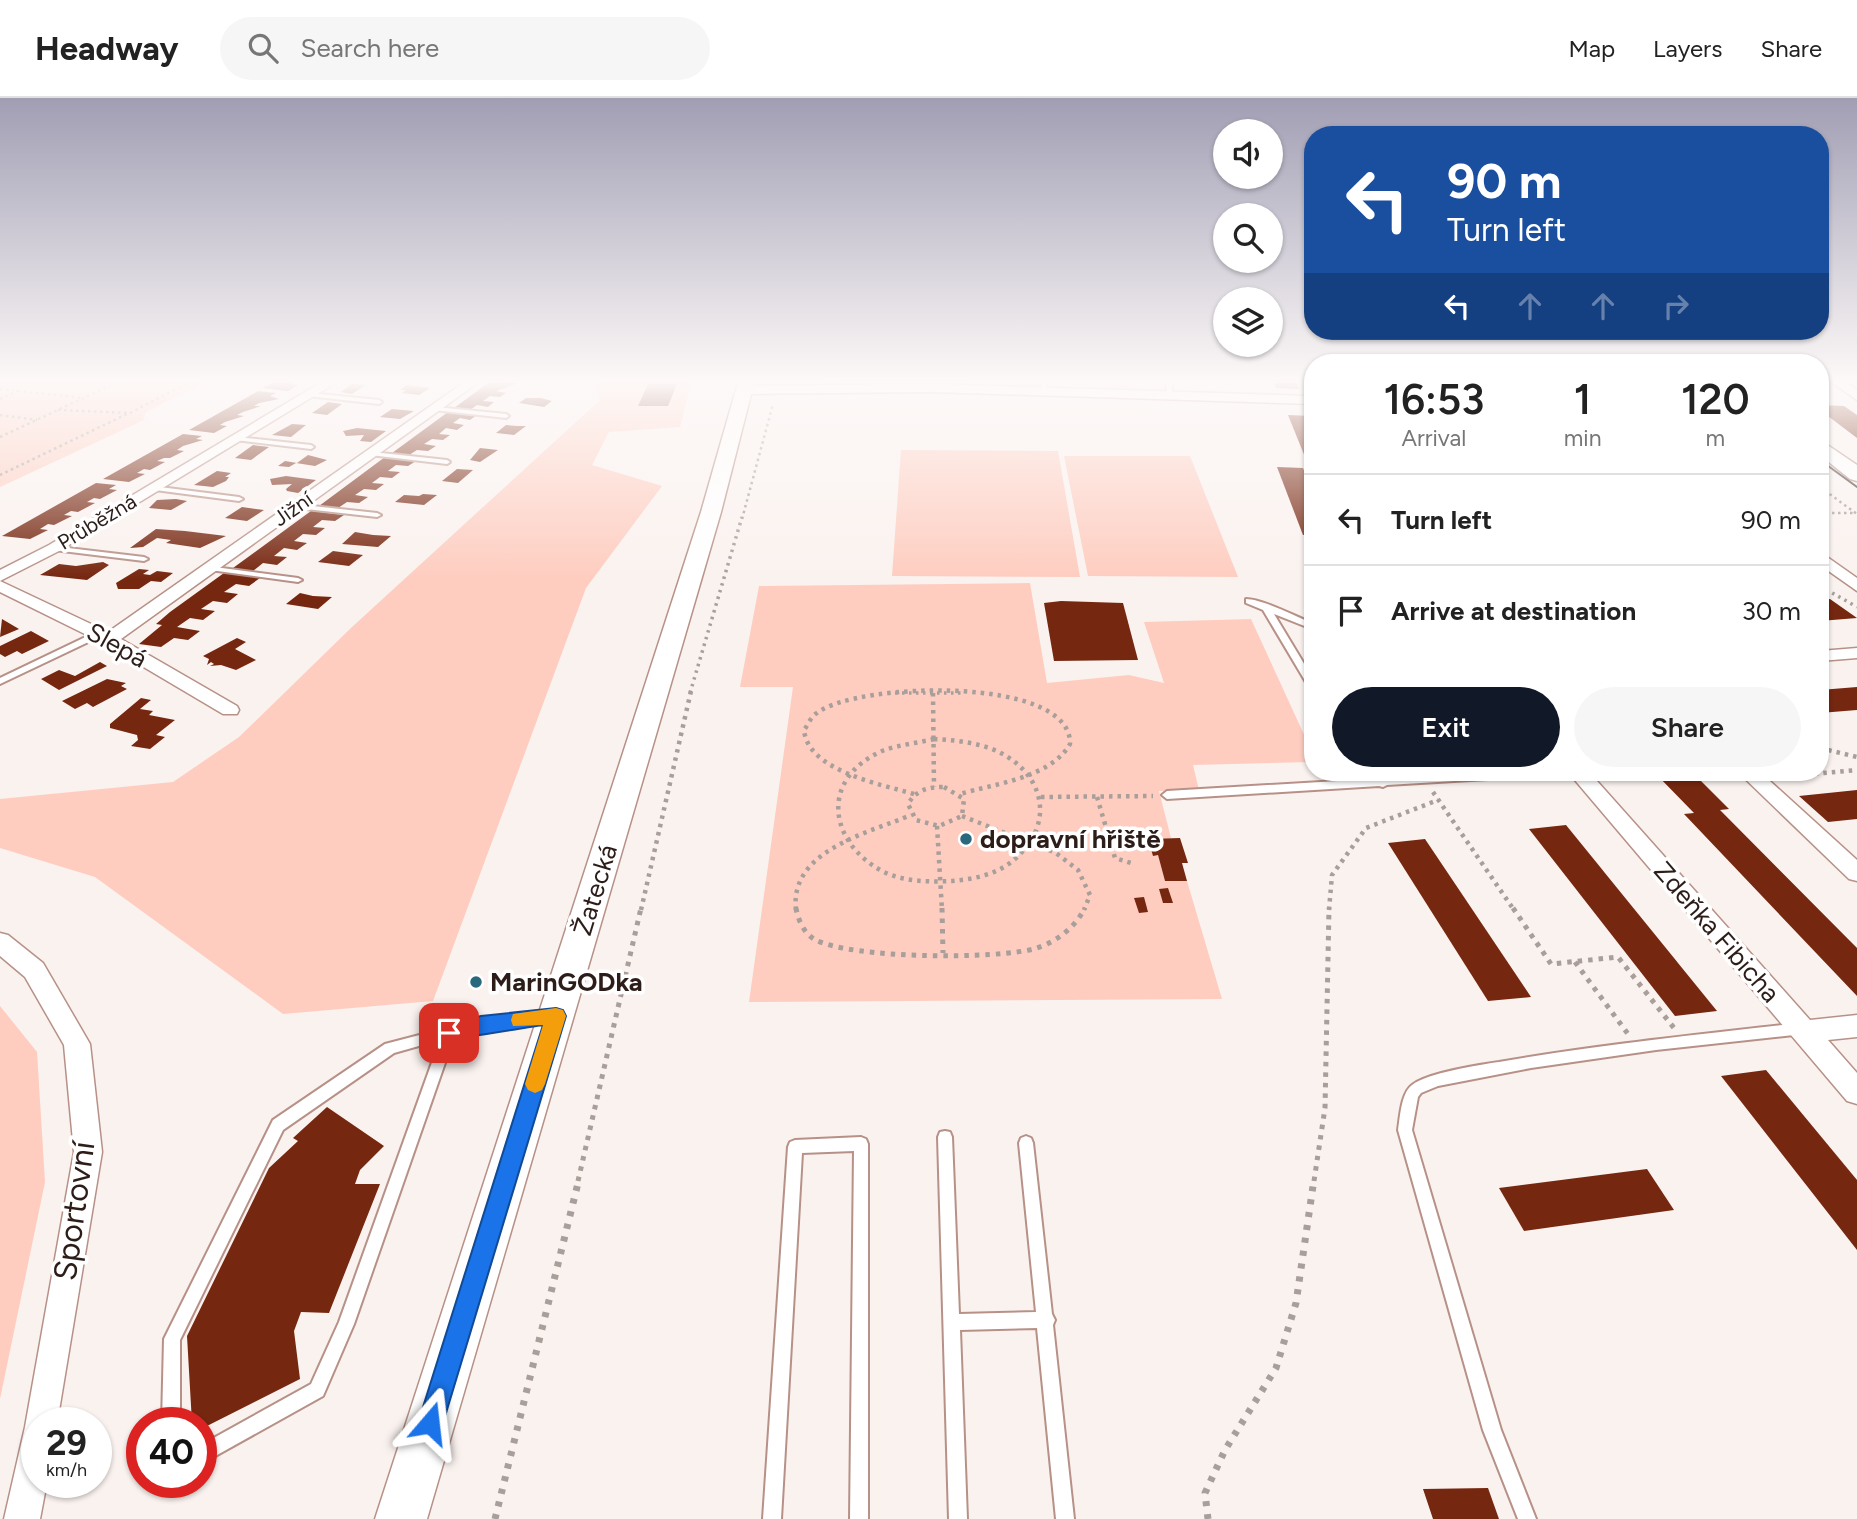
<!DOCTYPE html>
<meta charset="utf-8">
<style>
:root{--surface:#fff;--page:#f6f6f6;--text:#222;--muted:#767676;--line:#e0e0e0;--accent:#111827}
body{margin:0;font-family:Figtree,sans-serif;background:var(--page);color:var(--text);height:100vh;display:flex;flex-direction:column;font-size:26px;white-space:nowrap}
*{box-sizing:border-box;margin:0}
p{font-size:23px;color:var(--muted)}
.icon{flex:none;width:38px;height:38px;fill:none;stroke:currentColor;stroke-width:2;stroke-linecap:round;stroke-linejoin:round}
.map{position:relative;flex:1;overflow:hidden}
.sheet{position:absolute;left:1304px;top:256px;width:525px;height:427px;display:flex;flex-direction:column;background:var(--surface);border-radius:28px;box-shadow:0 2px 5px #0004}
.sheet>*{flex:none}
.hud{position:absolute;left:1304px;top:28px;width:525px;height:214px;border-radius:28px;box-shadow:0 2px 5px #0004;background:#1a4fa0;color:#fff;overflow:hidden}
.tools{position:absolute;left:1213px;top:21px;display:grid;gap:14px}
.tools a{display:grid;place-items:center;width:70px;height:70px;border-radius:50%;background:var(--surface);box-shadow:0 2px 5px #0004;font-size:35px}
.speed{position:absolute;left:21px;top:1309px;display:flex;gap:14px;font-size:35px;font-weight:700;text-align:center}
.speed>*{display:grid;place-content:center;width:91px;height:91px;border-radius:50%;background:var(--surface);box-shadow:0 2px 5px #0004;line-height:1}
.speed small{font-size:18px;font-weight:400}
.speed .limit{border:10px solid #d22;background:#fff;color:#111}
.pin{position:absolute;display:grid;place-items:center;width:60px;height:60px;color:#fff;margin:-30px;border-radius:14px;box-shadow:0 4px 10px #0006}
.me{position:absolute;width:77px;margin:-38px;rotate:17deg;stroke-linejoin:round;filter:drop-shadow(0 0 5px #0008)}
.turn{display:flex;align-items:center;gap:24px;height:147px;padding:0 28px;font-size:32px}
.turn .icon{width:91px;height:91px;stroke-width:2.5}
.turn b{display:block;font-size:49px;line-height:60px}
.lanes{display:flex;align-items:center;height:66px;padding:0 28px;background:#0003;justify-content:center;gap:35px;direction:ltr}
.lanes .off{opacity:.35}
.eta{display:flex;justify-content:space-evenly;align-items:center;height:119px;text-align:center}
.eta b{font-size:42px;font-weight:600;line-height:49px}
.action{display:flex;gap:14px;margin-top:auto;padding:14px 28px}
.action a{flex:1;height:80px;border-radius:42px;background:var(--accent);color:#fff;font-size:28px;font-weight:600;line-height:80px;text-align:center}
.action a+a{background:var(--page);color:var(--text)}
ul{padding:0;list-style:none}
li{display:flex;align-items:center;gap:21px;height:91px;padding:0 28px;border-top:2px solid var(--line)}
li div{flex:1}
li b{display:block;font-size:26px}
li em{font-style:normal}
header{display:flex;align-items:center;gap:42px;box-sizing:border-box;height:98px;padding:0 35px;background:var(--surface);border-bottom:2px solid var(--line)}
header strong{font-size:33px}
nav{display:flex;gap:38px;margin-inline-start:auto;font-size:24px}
.search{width:490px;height:63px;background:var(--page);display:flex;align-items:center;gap:18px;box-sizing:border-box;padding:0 24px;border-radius:38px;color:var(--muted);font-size:26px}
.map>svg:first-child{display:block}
</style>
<header>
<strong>Headway</strong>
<div class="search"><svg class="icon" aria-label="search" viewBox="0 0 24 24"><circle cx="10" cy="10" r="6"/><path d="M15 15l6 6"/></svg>Search here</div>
<nav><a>Map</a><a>Layers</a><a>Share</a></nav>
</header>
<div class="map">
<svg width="1857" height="1421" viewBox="0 0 1857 1421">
<rect width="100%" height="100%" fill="#faf2ef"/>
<g fill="#fecdc0">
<polygon points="0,281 210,281 145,315 144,322 0,389"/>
<polygon points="595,281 692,281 680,329 609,334 592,367 662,388 586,490 433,903 283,916 95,779 0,750 0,701 173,684 239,639 352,529 600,302"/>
<polygon points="901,352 1058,353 1080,479 892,478"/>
<polygon points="1064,358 1190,358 1238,479 1088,478"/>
<polygon points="1030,485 1047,585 1129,577 1164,585 1144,524 1251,521 1312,654 1312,664 1193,667 1199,692 1159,693 1171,740 1149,741 1153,757 1158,757 1165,783 1187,783 1222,901 749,904 793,589 740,589 759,488"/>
<polygon points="0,908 37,954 45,1084 0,1301"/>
</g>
<g fill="#762710">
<polygon points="279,281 308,281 291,286 298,287 288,293 263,290"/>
<polygon points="512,281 508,284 518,285 496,293 506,295 500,299 490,298 483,303 494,304 488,309 477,307 470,312 454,310 491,283"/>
<polygon points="1273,281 1295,281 1299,291 1276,290"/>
<polygon points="352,286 366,287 352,296 341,294"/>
<polygon points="648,286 677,286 668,308 638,308"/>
<polygon points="407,287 430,290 419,297 402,295 406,292 400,292"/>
<polygon points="258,293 276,295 270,298 279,301 259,305 254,308 261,308 243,314 237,317 244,318 225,324 220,327 227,328 214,335 189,332"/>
<polygon points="526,300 541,300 552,303 544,309 519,305"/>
<polygon points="328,304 342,306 327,317 312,315"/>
<polygon points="1820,307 1844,308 1857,317 1857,340 1820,312"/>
<polygon points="392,311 414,313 400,321 380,319"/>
<polygon points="448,314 477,317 470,322 460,320 453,325 464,327 457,332 446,330 439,336 450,337 443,342 432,341 424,346 436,348 428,353 417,352 409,357 392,355"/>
<polygon points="1288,317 1312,318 1312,360 1305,359"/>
<polygon points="292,326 306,327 291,339 272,337"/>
<polygon points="506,327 517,328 526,328 514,337 496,335"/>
<polygon points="357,330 386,333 371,344 360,343 364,337 346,338 343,333"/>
<polygon points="183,336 202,338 196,341 203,342 183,348 177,352 184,353 170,360 164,360 157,363 165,364 150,372 144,371 137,375 145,376 129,384 103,381"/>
<polygon points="253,347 269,349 251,362 235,360"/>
<polygon points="480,350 498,352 480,364 470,362"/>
<polygon points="308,357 327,362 315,368 296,365 289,369 278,368 285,363 297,365"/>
<polygon points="385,359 416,363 408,368 396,367 388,373 400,374 392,380 380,379 372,385 384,386 376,392 364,391 355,397 368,399 359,405 347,404 338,410 319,408"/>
<polygon points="1277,369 1303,370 1312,392 1312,437 1303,437"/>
<polygon points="457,371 473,372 458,385 442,383"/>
<polygon points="217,373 231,375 225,379 229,379 226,383 213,389 194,387"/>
<polygon points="286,378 316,382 298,395 287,393 286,391 292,386 272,387 270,381"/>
<polygon points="96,385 116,387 109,391 117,392 100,401 94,400 87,404 95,405 78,414 71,413 64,417 72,418 54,427 48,426 40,431 48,432 30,441 2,438"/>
<polygon points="423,396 437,397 424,407 395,404 404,397 419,398"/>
<polygon points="176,401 187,403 171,412 149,410 157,402"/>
<polygon points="242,409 264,412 247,423 225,420"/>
<polygon points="311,413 344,417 335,423 322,422 313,429 325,430 316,437 303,436 294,443 307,445 297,452 284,450 274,458 287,459 277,467 263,465 253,473 233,470"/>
<polygon points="156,431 185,433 226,438 200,450 166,445 171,442 157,440 143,449 130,450"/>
<polygon points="355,434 373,437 391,438 378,449 342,446"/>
<polygon points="333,453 363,457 349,468 318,464"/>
<polygon points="103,464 109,467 87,482 40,477 59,466 76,468"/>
<polygon points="139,471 149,472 143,476 150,477 157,473 173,475 161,484 151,483 139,491 118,491 116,485"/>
<polygon points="224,475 260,480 249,488 236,486 224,494 238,496 227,505 213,503 201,511 215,513 203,522 190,520 177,529 200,533 188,542 174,540 161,549 139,546 162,527 156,526 170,514"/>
<polygon points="300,495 313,498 332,499 318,511 286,506"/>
<polygon points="1830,501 1857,520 1820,523 1820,502"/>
<polygon points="1061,503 1123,505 1138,562 1054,563 1044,505"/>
<polygon points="2,521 19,531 0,539"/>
<polygon points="31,533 49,543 22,556 17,553 5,559 0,556 0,548"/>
<polygon points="237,540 246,544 235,551 256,562 236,572 221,567 210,568 214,566 211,564 207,567 209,561 203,558"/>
<polygon points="100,564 107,568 59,592 41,581 59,572 75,578"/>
<polygon points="107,581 126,585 121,588 127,591 93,609 87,605 75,611 62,603"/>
<polygon points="1857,589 1857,612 1820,615 1820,592"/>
<polygon points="141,600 151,602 140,611 153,613 149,617 175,622 156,637 165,639 150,651 131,648 138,642 137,637 110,630 110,626"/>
<polygon points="1654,674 1692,674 1729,711 1720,712 1857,850 1857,898 1684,716 1694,715"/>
<polygon points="1857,692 1857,721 1828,724 1799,698"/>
<polygon points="1566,727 1717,913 1675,918 1529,731"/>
<polygon points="1180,740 1188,765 1182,765 1187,783 1165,783 1158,757 1153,758 1148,741"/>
<polygon points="1425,741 1531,899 1488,903 1388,745"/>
<polygon points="1168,790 1173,805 1163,805 1159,791"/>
<polygon points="1144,799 1148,814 1139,815 1134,800"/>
<polygon points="1766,972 1857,1082 1857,1152 1721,978"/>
<polygon points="327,1009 384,1048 360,1072 355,1086 380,1086 329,1215 301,1214 294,1233 300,1281 201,1331 201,1325 192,1325 187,1238 269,1070 298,1043 293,1040"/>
<polygon points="1647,1071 1674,1112 1524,1133 1499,1090"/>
<polygon points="1488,1390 1499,1421 1433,1421 1423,1391"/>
</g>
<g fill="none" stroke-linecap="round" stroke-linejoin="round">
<defs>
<g id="lane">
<polygon points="1041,281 1047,281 1046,295 1041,294"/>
<polygon points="1165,281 1171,281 1173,299 1168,298"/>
<polygon points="310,295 379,302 382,304 379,306 308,298 308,296"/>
<polygon points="436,309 506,316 509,318 506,320 434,312 433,311"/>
<polygon points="237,339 311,347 314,349 311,351 235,342 234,341"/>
<polygon points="372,354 447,362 450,364 447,366 370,357 370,355"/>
<polygon points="152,388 239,399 243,401 239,403 155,392 151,390"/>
<polygon points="294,406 377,415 381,417 377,419 297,410 294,410"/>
<polygon points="51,448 144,459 148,461 144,463 54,452 51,452"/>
<polygon points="207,468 298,480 302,482 298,484 210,472 206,470"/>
<path d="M 1246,501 C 1262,501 1295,518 1312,525 L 1312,531 L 1274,516 L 1312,579 L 1312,589 L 1307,586 L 1263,512 L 1246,505 Z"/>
<polygon points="98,533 101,534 101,538 0,586 0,580"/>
<polygon points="1365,674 1376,674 1384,681 1503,674 1561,674 1556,677 1387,687 1383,689 1379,688 1167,701 1162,697 1167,693 1372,681"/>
<polygon points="550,914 554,915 556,919 554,923 550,924 481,931 454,939 354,1226 323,1298 201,1366 201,1347 311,1286 339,1224 440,942 394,955 283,1032 180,1242 180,1325 162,1325 164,1241 273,1022 385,946 481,921"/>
<path d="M 1791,926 L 1803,928 L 1804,932 L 1803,936 L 1656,952 L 1531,970 L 1438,988 L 1421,995 L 1418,999 L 1412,1032 L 1501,1332 L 1536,1421 L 1518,1421 L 1483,1332 L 1398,1032 C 1400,1020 1401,995 1412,987 C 1427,975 1478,967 1499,964 C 1596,947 1694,937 1791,926 Z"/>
<polygon points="945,1033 950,1034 952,1039 959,1216 1036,1214 1019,1045 1021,1040 1026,1038 1031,1040 1033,1045 1052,1216 1055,1222 1053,1227 1074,1421 1056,1421 1037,1230 960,1232 967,1421 949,1421 938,1039 940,1034"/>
<polygon points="861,1039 866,1041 868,1046 868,1421 850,1421 854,1053 802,1055 781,1421 763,1421 788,1049 790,1044 795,1042"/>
</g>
<g id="street">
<polygon points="327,281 342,281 59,453 0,483 0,472 49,447"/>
<polygon points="469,281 483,281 121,541 237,608 239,612 237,616 223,616 103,545 0,494 0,483 108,534"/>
<polygon points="1827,281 1841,281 1857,292 1857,302"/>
<polygon points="934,286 1312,298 1312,306 934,294 744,296 738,292 744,288"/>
<polygon points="1820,454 1857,480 1857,493 1820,467"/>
<polygon points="1857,550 1857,560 1820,563 1820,553"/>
<polygon points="1568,674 1589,674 1810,922 1857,917 1857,939 1828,942 1857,975 1857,1006 1847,1003"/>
<polygon points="1738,674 1760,674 1857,762 1857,783 1849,781"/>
<polygon points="0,835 8,837 43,865 90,946 102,1054 57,1325 37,1325 37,1384 47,1384 40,1421 4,1421 25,1329 74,1054 64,947 25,879 0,858"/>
</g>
<g id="secondary">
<polygon points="739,281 755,281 721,414 427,1421 375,1421 701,414"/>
<polygon points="1820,342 1857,367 1857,383 1850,381 1820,357"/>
</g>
</defs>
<use href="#lane" stroke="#b79187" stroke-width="4"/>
<use href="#street" stroke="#b79187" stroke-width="3"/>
<use href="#secondary" stroke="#b79187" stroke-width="3"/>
<g stroke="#a89e9a" stroke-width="2.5" stroke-dasharray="2.5 3.5" stroke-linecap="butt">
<polyline points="0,291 83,300"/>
<polyline points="0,301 18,293"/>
<polyline points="58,312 130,315 195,281"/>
<polyline points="0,317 37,322"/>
<polyline points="0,339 124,281"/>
<polyline points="0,377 129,315"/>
<polyline points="1820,389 1857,416"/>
<polyline points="1820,415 1855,415"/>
<polyline points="742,421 773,306"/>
</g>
<g stroke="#a89e9a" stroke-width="3.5" stroke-dasharray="2.5 4.5" stroke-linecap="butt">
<polyline points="1820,488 1857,509"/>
<polyline points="690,595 742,419"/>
<polyline points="895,595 964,595"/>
</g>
<g stroke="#a89e9a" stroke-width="4.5" stroke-dasharray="3.5 5" stroke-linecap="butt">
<polyline points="933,595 934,689"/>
<path d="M 934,641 C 953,642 973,644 992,651 C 1042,671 1058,722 1016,760 C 999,776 975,781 952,783 C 930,784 905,784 884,774 C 828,745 819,681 882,653 C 897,647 918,645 934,641 Z"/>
<polyline points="1820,650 1857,659"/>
<polyline points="1781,679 1857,672"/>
<path d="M 944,689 L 964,701 L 962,718 L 939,728 L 916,722 L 908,706 C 916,692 928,689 944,689 Z"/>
<polyline points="1433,694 1514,812"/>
<path d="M 914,696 C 880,686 808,673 804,632 C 808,627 811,618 817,615 C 856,584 1072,577 1070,646 C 1051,680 993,686 960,696"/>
<polyline points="1041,699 1153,698"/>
<polyline points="1097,699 1115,760 1134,766"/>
<polyline points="962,718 1056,755 1078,772 1090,797 1084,812"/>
<polyline points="937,728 942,812"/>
<polyline points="641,812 691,593"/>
<path d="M 796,812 C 789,752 869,735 911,717"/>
<polyline points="1329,812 1332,777 1366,730 1438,702"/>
</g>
<g stroke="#a89e9a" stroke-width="5" stroke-dasharray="4.5 6" stroke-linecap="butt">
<path d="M 796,810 C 798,822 804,835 814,841 C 848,861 999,862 1037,850 C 1058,843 1075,829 1085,810"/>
<polyline points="942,810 943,855"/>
<polyline points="1513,810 1551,866 1618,859 1674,930"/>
<polyline points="1575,864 1628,936"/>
<polyline points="578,1083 641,810"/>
<polyline points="1314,1083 1325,1010 1329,810"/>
</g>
<g stroke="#a89e9a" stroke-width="7" stroke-dasharray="5 8" stroke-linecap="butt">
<polyline points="495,1421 579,1081"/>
<polyline points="1208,1421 1205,1395 1225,1352 1276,1270 1296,1205 1314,1081"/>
</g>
<use href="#lane" fill="#fff" fill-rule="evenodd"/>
<use href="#street" fill="#fff" fill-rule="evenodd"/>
<use href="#secondary" fill="#fff" fill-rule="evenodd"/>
<polyline stroke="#473935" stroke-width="2" points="1820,362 1857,389"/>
</g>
<linearGradient id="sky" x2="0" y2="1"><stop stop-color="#a19eb4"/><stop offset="0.59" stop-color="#fdf9f8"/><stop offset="1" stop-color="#fdf9f8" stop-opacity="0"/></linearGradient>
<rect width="1857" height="480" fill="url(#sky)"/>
<path fill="#1a73e8" stroke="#114b97" stroke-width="2" d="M 556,910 L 563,912 L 566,918 L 443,1325 L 440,1334 L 430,1338 L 421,1334 L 418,1325 L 543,927 C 528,929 449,943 442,941 L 439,935 L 442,929 L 481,918 Z"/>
<polygon fill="#f59e0b" points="556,910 563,912 566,918 545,986 542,992 535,995 528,992 525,986 543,927 513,928 511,922 513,916"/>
<g fill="#2a687e" stroke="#fff" stroke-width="2.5">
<circle cx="966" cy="741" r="7"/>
<circle cx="476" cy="884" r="7"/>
</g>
<g text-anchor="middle" stroke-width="7" stroke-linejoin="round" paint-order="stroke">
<g font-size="21" fill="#2c1d19" stroke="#fff">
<text transform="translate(293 411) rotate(-35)" y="7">Jižní</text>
<text transform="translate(97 424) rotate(-31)" y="7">Průběžná</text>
</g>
<g font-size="26" fill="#2c1d19" stroke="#fff">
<text transform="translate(117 547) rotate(29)" y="9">Slepá</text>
<text transform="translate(595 792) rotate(-73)" y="9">Žatecká</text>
<text transform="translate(1717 834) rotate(49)" y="9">Zdeňka Fibicha</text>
</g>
<g font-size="26" font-weight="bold" fill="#2c1d19" stroke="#fff" text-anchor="start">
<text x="980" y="750">dopravní hřiště</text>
<text x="490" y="893">MarinGODka</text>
</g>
<g font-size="32" fill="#2c1d19" stroke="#fff">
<text transform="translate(74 1113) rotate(-82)" y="11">Sportovní</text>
</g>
</g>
</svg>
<div class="tools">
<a><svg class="icon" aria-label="sound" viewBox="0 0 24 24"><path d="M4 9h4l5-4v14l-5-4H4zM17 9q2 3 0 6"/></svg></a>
<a><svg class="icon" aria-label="search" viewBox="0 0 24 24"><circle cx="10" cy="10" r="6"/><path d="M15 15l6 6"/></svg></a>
<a><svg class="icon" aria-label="layers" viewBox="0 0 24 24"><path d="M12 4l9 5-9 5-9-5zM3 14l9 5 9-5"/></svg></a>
</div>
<div class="speed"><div>29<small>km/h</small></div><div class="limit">40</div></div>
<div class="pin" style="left:449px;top:935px;background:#d93025"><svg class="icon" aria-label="arrive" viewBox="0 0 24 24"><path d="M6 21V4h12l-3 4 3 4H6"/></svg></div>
<svg class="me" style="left:430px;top:1325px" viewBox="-20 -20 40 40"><path d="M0-17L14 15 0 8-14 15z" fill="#1a73e8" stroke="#fff" stroke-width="4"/></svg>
<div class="hud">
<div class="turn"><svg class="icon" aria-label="left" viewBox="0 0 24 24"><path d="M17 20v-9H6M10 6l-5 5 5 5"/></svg><div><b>90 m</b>Turn left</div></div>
<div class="lanes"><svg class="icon" aria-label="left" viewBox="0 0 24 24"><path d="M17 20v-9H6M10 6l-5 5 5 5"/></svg><svg class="icon off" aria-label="ahead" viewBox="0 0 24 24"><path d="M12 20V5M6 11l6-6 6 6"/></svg><svg class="icon off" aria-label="ahead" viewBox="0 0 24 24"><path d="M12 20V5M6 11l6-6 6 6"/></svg><svg class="icon off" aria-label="right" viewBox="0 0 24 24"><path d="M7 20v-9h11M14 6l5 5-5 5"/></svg></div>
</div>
<section class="sheet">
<div class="eta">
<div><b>16:53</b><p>Arrival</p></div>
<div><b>1</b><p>min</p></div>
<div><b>120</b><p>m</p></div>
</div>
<ul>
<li><svg class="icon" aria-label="left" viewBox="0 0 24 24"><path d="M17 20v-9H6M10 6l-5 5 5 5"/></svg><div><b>Turn left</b></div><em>90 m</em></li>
<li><svg class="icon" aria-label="arrive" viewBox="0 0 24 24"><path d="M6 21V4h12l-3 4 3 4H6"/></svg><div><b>Arrive at destination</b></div><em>30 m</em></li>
</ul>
<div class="action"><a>Exit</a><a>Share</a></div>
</section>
</div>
